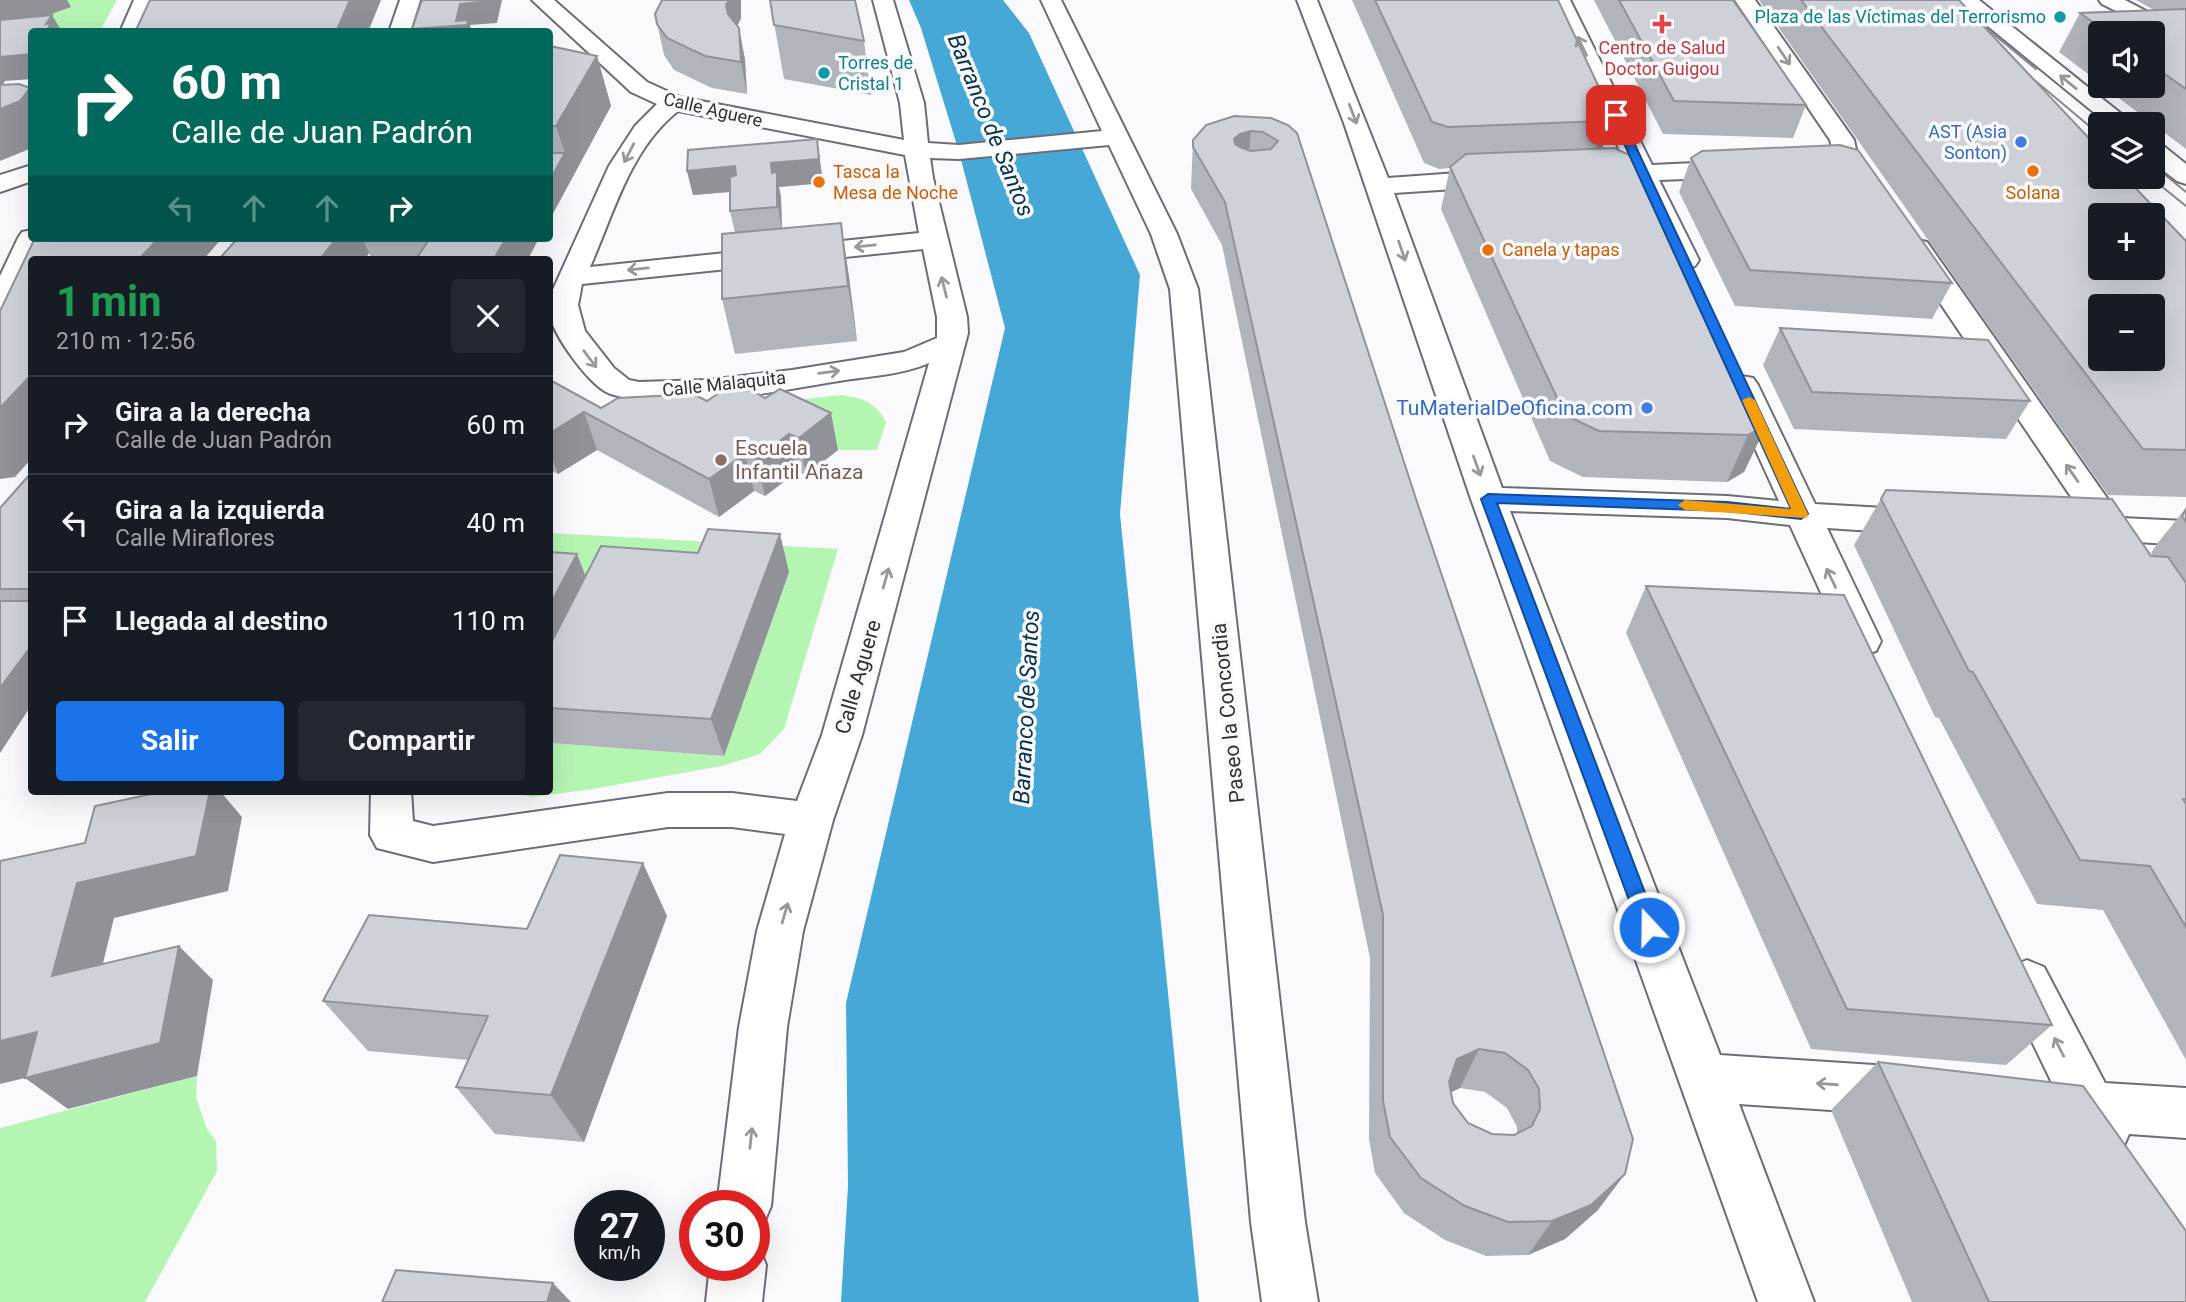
<!DOCTYPE html>
<html lang="es">
<meta charset="utf-8">
<style>
:root{--surface:#171b24;--page:#242831;--text:#f1f3f6;--muted:#9ea1a6;--line:#363941;--accent:#1a73e8}
body{margin:0;font-family:Roboto,sans-serif;background:var(--page);color:var(--text);height:100vh;display:flex;flex-direction:column;font-size:26px;white-space:nowrap}
*{box-sizing:border-box;margin:0}
p{font-size:23px;color:var(--muted)}
.icon{flex:none;width:38px;height:38px;fill:none;stroke:currentColor;stroke-width:2;stroke-linecap:round;stroke-linejoin:round}
.map{position:relative;flex:1;overflow:hidden}
.details{position:absolute;left:28px;top:256px;width:525px;height:539px;display:flex;flex-direction:column;background:var(--surface);border-radius:7px;box-shadow:0 7px 28px #0002}
.details>*{flex:none}
.top-card{position:absolute;left:28px;top:28px;width:525px;height:214px;border-radius:7px;box-shadow:0 7px 28px #0002;background:#00695c;color:#fff;overflow:hidden}
.controls{position:absolute;left:2088px;top:21px;display:grid;gap:14px}
.controls a{display:grid;place-items:center;width:77px;height:77px;border-radius:7px;background:var(--surface);box-shadow:0 7px 28px #0002;font-size:35px}
.speed{position:absolute;left:574px;top:1190px;display:flex;gap:14px;font-size:35px;font-weight:700;text-align:center}
.speed>*{display:grid;place-content:center;width:91px;height:91px;border-radius:50%;background:var(--surface);box-shadow:0 7px 28px #0002;line-height:1}
.speed small{font-size:18px;font-weight:400}
.speed .limit{border:10px solid #d22;background:#fff;color:#111}
.pin{position:absolute;display:grid;place-items:center;width:60px;height:60px;color:#fff;margin:-30px;border-radius:14px;box-shadow:0 4px 10px #0006}
.me{position:absolute;width:77px;margin:-38px;rotate:339deg;stroke-linejoin:round;filter:drop-shadow(0 0 5px #0008)}
.turn{display:flex;align-items:center;gap:24px;height:147px;padding:0 28px;font-size:32px}
.turn .icon{width:91px;height:91px;stroke-width:2.5}
.turn b{display:block;font-size:49px;line-height:60px}
.lanes{display:flex;align-items:center;height:66px;padding:0 28px;background:#0003;justify-content:center;gap:35px;direction:ltr}
.lanes .off{opacity:.35}
.round{display:grid;place-items:center;flex:none;width:74px;height:74px;border-radius:7px;background:var(--page)}
.overview{display:flex;align-items:center;justify-content:space-between;height:119px;padding:0 28px}
h1{font-size:42px;font-weight:700;line-height:52px;color:#1e9e55}
.cta{display:flex;gap:14px;margin-top:auto;padding:14px 28px}
.cta a{flex:1;height:80px;border-radius:7px;background:var(--accent);color:#fff;font-size:28px;font-weight:700;line-height:80px;text-align:center}
.cta a+a{background:var(--page);color:var(--text)}
ul{padding:0;list-style:none}
li{display:flex;align-items:center;gap:21px;height:98px;padding:0 28px;border-top:2px solid var(--line)}
li div{flex:1}
li b{display:block;font-size:26px}
li em{font-style:normal}
.map>svg:first-child{display:block}
</style>
<div class="map">
<svg width="2186" height="1302" viewBox="0 0 2186 1302">
<rect width="100%" height="100%" fill="#fafafe"/>
<g fill="#b5f5b2">
<polygon points="35,0 117,0 100,31 32,32 0,12"/>
<path d="M 841,395 C 862,398 876,402 886,422 L 877,450 L 838,450 L 788,426 L 667,414 Z"/>
<polygon points="550,533 838,549 784,729 760,754 722,766 593,789 532,797 512,793 512,791 550,791 550,743 724,756 550,579"/>
<polygon points="197,1076 196,1098 207,1129 216,1141 217,1171 145,1302 0,1302 0,1128"/>
</g>
<polygon fill="#46a8d6" points="909,0 1003,0 1029,33 1140,275 1120,514 1199,1302 841,1302 848,1186 846,1003 1005,328 959,152 921,28"/>
<g fill="none" stroke-linecap="round" stroke-linejoin="round">
<defs>
<g id="minor">
<polygon points="134,0 154,0 141,32 120,32"/>
<polygon points="400,0 420,0 410,32 389,32"/>
<path d="M 532,0 L 554,0 L 647,82 L 680,97 L 904,140 L 900,103 L 873,0 L 893,0 L 924,103 L 928,143 L 959,145 L 1102,131 L 1041,0 L 1061,0 L 1177,234 L 1198,289 L 1305,1222 L 1318,1302 L 1262,1302 L 1251,1222 L 1170,289 L 1151,234 L 1109,145 L 959,159 L 930,158 L 933,178 L 967,317 L 968,333 L 862,735 L 833,820 L 803,931 L 787,1027 L 771,1206 L 763,1225 L 754,1229 L 754,1206 L 717,1206 L 739,1027 L 757,931 L 785,834 L 732,827 L 668,827 L 433,862 L 377,848 L 370,835 L 371,791 L 411,791 L 413,821 L 433,826 L 668,793 L 732,793 L 797,801 L 822,735 L 929,363 C 904,374 873,376 845,380 C 781,390 673,414 611,394 C 591,388 554,336 550,316 C 548,309 550,301 551,294 L 609,166 L 635,126 L 657,104 L 631,92 ZM 678,111 L 905,155 L 919,233 L 590,267 C 614,213 630,149 678,111 ZM 923,249 L 937,317 L 937,338 L 904,352 L 792,370 L 708,380 L 639,382 L 629,380 L 614,368 L 585,331 L 578,305 L 582,284 Z"/>
<polygon points="1297,0 1317,0 1388,178 1500,170 1509,173 1513,178 1509,183 1500,186 1394,193 1502,488 1727,496 1779,501 1726,385 1731,378 1742,376 1753,378 1758,385 1815,504 1919,510 1931,514 1936,522 1931,530 1919,534 1827,528 1881,641 1876,651 1862,655 1848,651 1843,641 1790,525 1727,518 1510,511 1720,1055 1905,1067 1923,1074 1930,1091 1923,1108 1905,1115 1739,1104 1814,1302 1758,1302 1471,499 1344,123"/>
<polygon points="1550,0 1570,0 1652,165 1738,161 1747,164 1751,169 1747,174 1738,177 1659,180 1699,260 1695,266 1685,268 1675,266 1634,181 1611,179 1607,174 1611,169 1627,166"/>
<polygon points="1735,0 1755,0 1854,140 1859,164 1856,169 1847,171 1838,169 1830,140"/>
<polygon points="1956,0 1979,0 2134,124 2108,124"/>
<polygon points="2099,0 2125,0 2186,32 2186,46 2102,4"/>
<polygon points="2152,142 2161,144 2186,164 2186,184 2177,181 2152,162"/>
<polygon points="32,165 32,181 0,192 0,175"/>
<path d="M 32,230 L 32,238 L 46,238 L 36,259 L 32,259 C 32,276 20,298 10,312 L 0,315 L 0,276 L 18,238 L 22,232 Z"/>
<polygon points="1917,240 1927,242 2121,518 2186,521 2186,545 2137,542 2132,550 2119,554 2106,550 2100,541 2069,536 2063,528 2069,520 2084,516 1903,248 1907,242"/>
<polygon points="2027,960 2044,967 2105,1083 2186,1088 2186,1138 2129,1134 2123,1148 2105,1156 2087,1148 2076,1131 2055,1124 2047,1106 2055,1089 2003,982 2010,967"/>
<polygon points="754,1244 758,1245 766,1265 762,1302 706,1302 710,1265 754,1265"/>
</g>
</defs>
<use href="#minor" stroke="#6c6d75" stroke-width="4"/>
<use href="#minor" fill="#fff" fill-rule="evenodd"/>
<g stroke="#88888c" stroke-width="2">
<polyline points="1952,0 2036,69"/>
<polyline points="2020,68 2100,135"/>
<polyline points="2152,164 2186,192"/>
<polyline points="2150,177 2186,206"/>
</g>
</g>
<g fill="#b2b4bb" fill-rule="evenodd">
<polygon points="662,0 741,0 741,18 737,26 739,28 745,60 747,94 712,88 674,70 664,55 655,14"/>
<polygon points="770,0 864,41 871,95 784,79"/>
<polygon points="1352,0 1558,0 1612,115 1602,148 1766,426 1744,472 1727,482 1583,477 1550,461 1441,209 1450,168 1439,169 1424,163"/>
<polygon points="1594,0 1733,0 1806,105 1793,138 1663,134"/>
<polygon points="1759,0 1959,0 2186,241 2186,497 2108,495"/>
<polygon points="2136,0 2186,0 2186,149 2103,86 2152,86 2152,33 2100,33 2100,83 2059,52 2080,13 2154,10"/>
<polygon points="550,46 597,56 611,106 550,219"/>
<path d="M 1271,118 L 1598,1210 L 1565,1239 L 1528,1255 L 1486,1256 L 1445,1240 L 1404,1213 L 1375,1173 L 1369,1139 L 1370,958 L 1222,245 L 1191,189 L 1193,140 ZM 1460,1088 L 1485,1092 L 1507,1108 L 1517,1127 L 1517,1133 L 1514,1135 L 1492,1134 L 1468,1123 L 1453,1103 L 1451,1092 Z"/>
<polygon points="817,139 823,183 779,187 781,197 782,229 841,223 849,277 857,341 735,354 722,299 735,233 730,211 730,192 693,195 687,171"/>
<polygon points="1691,158 1952,283 1932,319 1735,306 1679,192"/>
<polygon points="238,238 539,238 528,259 372,259 369,253 365,259 219,259"/>
<polygon points="1780,328 2030,401 2006,439 1794,429 1763,365"/>
<polygon points="550,380 601,408 707,401 838,450 806,475 797,472 765,496 754,491 719,517 597,450 558,474 550,470"/>
<polygon points="32,472 32,704 0,753 0,508"/>
<polygon points="1886,490 2153,556 2151,553 2160,540 2186,508 2186,1060 2103,910 2037,904 1939,718 1935,717 1854,545"/>
<polygon points="550,552 577,554 586,576 789,572 724,756 550,743"/>
<polygon points="1646,586 2052,1025 2006,1065 1811,1049 1626,633"/>
<polygon points="667,916 584,1142 495,1134 456,1087 468,1060 368,1051 323,1001"/>
<polygon points="1878,1062 2186,1302 1912,1302 1831,1110"/>
</g>
<g fill="#919298">
<polygon points="0,0 67,0 71,7 3,31 0,26"/>
<polygon points="350,0 381,0 368,32 336,32"/>
<polygon points="490,0 502,0 497,23 470,25 472,32 413,32 412,29 456,21 460,4"/>
<polygon points="729,0 741,0 741,18 733,36 726,5"/>
<polygon points="52,15 62,32 46,32 46,24"/>
<polygon points="739,28 745,60 747,94 741,62"/>
<polygon points="32,53 32,79 5,81 2,86 0,86 0,57"/>
<polygon points="597,56 611,106 550,219 550,180 565,153 556,126"/>
<polygon points="30,88 32,91 32,148 0,161 0,109"/>
<polygon points="1612,115 1600,157 1592,162 1604,121"/>
<polygon points="1251,131 1247,173 1236,176 1234,139 1240,134"/>
<polygon points="817,139 823,183 779,187 781,197 782,232 771,163"/>
<polygon points="735,166 740,191 693,195 687,171"/>
<polygon points="841,223 849,277 857,341 848,286"/>
<polygon points="159,238 222,238 204,259 139,259"/>
<polygon points="337,238 362,238 369,253 365,259 320,259"/>
<polygon points="506,238 539,238 528,259 494,259"/>
<polygon points="32,374 32,458 15,477 0,479 0,408"/>
<polygon points="584,412 597,450 558,474 550,453 550,433"/>
<polygon points="831,413 838,450 806,475 799,438"/>
<polygon points="1766,426 1744,472 1727,482 1748,435"/>
<polygon points="789,434 797,472 765,496 756,459"/>
<polygon points="745,454 754,491 719,517 709,479"/>
<polygon points="780,534 789,572 724,756 711,719"/>
<polygon points="577,554 587,581 550,654 550,605"/>
<polygon points="32,645 32,704 0,753 0,688"/>
<polygon points="210,791 220,791 242,817 228,891 114,918 92,1009 52,976 77,883"/>
<polygon points="643,863 667,916 584,1142 551,1095"/>
<polygon points="179,946 213,980 197,1076 68,1109 25,1078 0,1084 0,1041"/>
<polygon points="1479,1049 1460,1088 1439,1098 1457,1059"/>
<polygon points="1625,1174 1598,1210 1565,1239 1528,1255 1552,1221"/>
<polygon points="553,1283 571,1302 547,1302"/>
</g>
<g fill="#cfd1d9" stroke="#919298" stroke-width="2" fill-rule="evenodd">
<polygon points="150,0 350,0 336,32 135,32"/>
<polygon points="422,0 490,0 490,1 460,4 456,21 468,20 467,25 412,29"/>
<polygon points="662,0 729,0 726,5 728,14 739,28 741,62 705,56 667,38 657,24 655,14"/>
<polygon points="770,0 855,0 864,41 774,25"/>
<polygon points="1375,0 1558,0 1612,115 1604,121 1448,127 1432,122"/>
<polygon points="1619,0 1733,0 1806,105 1674,101"/>
<path d="M 1801,0 L 1959,0 L 2100,150 L 2100,177 L 2125,177 L 2186,241 L 2186,450 L 2143,449 ZM 2100,215 L 2152,215 L 2152,268 L 2100,268 ZM 2100,306 L 2152,306 L 2152,359 L 2100,359 Z"/>
<polygon points="2186,9 2186,89 2152,65 2152,33 2108,33 2080,13"/>
<polygon points="52,15 46,24 51,23 46,32 32,32 31,54 0,57 0,20"/>
<polygon points="550,46 597,56 556,126 550,126"/>
<polygon points="19,84 30,88 20,101 0,109 0,85"/>
<path d="M 1234,116 L 1271,118 L 1288,125 L 1297,133 L 1418,505 L 1633,1139 L 1625,1174 L 1591,1205 L 1552,1221 L 1508,1222 L 1465,1206 L 1421,1178 L 1390,1137 L 1383,1101 L 1383,915 L 1225,202 L 1193,147 L 1193,140 L 1206,125 ZM 1251,131 L 1263,132 L 1278,141 L 1271,149 L 1251,151 L 1242,148 L 1235,144 L 1234,139 L 1240,134 ZM 1479,1049 L 1505,1053 L 1528,1070 L 1539,1089 L 1540,1109 L 1532,1126 L 1514,1135 L 1492,1134 L 1468,1123 L 1453,1103 L 1449,1082 L 1457,1059 Z"/>
<polygon points="817,139 819,159 771,163 772,173 777,172 777,207 730,211 730,177 736,175 735,166 687,171 688,150"/>
<polygon points="1840,145 1858,150 1952,283 1750,270 1691,158 1702,151"/>
<polygon points="1614,148 1636,158 1766,426 1748,435 1599,431 1565,415 1450,167 1466,154"/>
<polygon points="550,153 565,153 550,180"/>
<polygon points="841,223 848,286 722,299 722,234"/>
<polygon points="35,238 159,238 139,259 32,259 32,374 0,408 0,311"/>
<polygon points="238,238 337,238 320,259 219,259"/>
<polygon points="430,238 506,238 494,259 416,259"/>
<polygon points="1780,328 1988,340 2030,401 1812,392"/>
<polygon points="550,380 601,408 618,398 693,394 707,401 720,392 751,390 765,398 780,389 831,413 799,438 789,434 756,459 745,454 709,479 584,412 550,433"/>
<polygon points="32,472 32,589 0,589 0,508"/>
<polygon points="1886,490 2112,499 2151,556 2168,557 2186,583 2186,799 2183,799 2186,804 2186,927 2150,866 2080,860 1973,672 1969,671 1881,499"/>
<polygon points="2186,509 2186,522 2182,516"/>
<polygon points="708,529 780,534 711,719 550,708 550,645 601,546 698,553"/>
<polygon points="550,552 577,554 550,605"/>
<polygon points="1646,586 1844,595 2052,1025 1847,1009"/>
<polygon points="0,601 32,601 32,645 0,688"/>
<polygon points="165,791 210,791 196,856 77,883 52,976 179,946 160,1043 25,1078 37,1032 0,1041 0,861 85,843 95,806"/>
<polygon points="560,855 643,863 551,1095 456,1087 488,1016 323,1001 369,915 527,929"/>
<polygon points="1878,1062 2083,1086 2186,1231 2186,1302 1989,1302"/>
<polygon points="396,1270 553,1283 547,1302 382,1302"/>
</g>
<defs><path id="oneway-shaft" d="M-6 0H5M1.5-3L5.5 0L1.5 3" fill="none" stroke-width="1.6" stroke-linecap="round" stroke-linejoin="round" transform="scale(1.75)"/></defs>
<g stroke="#98989a">
<use href="#oneway-shaft" transform="translate(1582 46) rotate(-116)"/>
<use href="#oneway-shaft" transform="translate(1784 56) rotate(56)"/>
<use href="#oneway-shaft" transform="translate(2068 82) rotate(-141)"/>
<use href="#oneway-shaft" transform="translate(1353 114) rotate(69)"/>
<use href="#oneway-shaft" transform="translate(629 153) rotate(117)"/>
<use href="#oneway-shaft" transform="translate(865 246) rotate(174)"/>
<use href="#oneway-shaft" transform="translate(1402 251) rotate(71)"/>
<use href="#oneway-shaft" transform="translate(638 269) rotate(174)"/>
<use href="#oneway-shaft" transform="translate(944 287) rotate(-104)"/>
<use href="#oneway-shaft" transform="translate(590 359) rotate(53)"/>
<use href="#oneway-shaft" transform="translate(829 372) rotate(-7)"/>
<use href="#oneway-shaft" transform="translate(1477 466) rotate(70)"/>
<use href="#oneway-shaft" transform="translate(2072 473) rotate(-125)"/>
<use href="#oneway-shaft" transform="translate(886 578) rotate(-74)"/>
<use href="#oneway-shaft" transform="translate(1831 578) rotate(-116)"/>
<use href="#oneway-shaft" transform="translate(785 913) rotate(-74)"/>
<use href="#oneway-shaft" transform="translate(2059 1047) rotate(-117)"/>
<use href="#oneway-shaft" transform="translate(1827 1084) rotate(-176)"/>
<use href="#oneway-shaft" transform="translate(751 1138) rotate(-84)"/>
</g>
<polygon fill="#1a73e8" stroke="#114b97" stroke-width="2" points="1616,112 1621,115 1808,514 1801,519 1727,511 1497,503 1658,927 1655,933 1649,935 1642,933 1639,927 1481,499 1488,494 1727,502 1791,509 1611,115"/>
<polygon fill="#f59e0b" points="1749,397 1755,400 1808,514 1806,518 1685,510 1678,505 1685,500 1791,509 1742,400"/>
<g fill="#0f9aa8" stroke="#fafafe" stroke-width="2.5">
<circle cx="2060" cy="17" r="7"/>
<circle cx="824" cy="73" r="7"/>
</g>
<path fill="#e0444e" stroke="#fafafe" stroke-width="2.5" d="M1658.5 13.5h7v7h7v7h-7v7h-7v-7h-7v-7h7z"/>
<g fill="#3f7fe0" stroke="#fafafe" stroke-width="2.5">
<circle cx="2021" cy="142" r="7"/>
<circle cx="1647" cy="408" r="7"/>
</g>
<g fill="#e8710a" stroke="#fafafe" stroke-width="2.5">
<circle cx="2033" cy="171" r="7"/>
<circle cx="819" cy="182" r="7"/>
<circle cx="1488" cy="250" r="7"/>
</g>
<circle fill="#8d6e63" stroke="#fafafe" stroke-width="2.5" cx="721" cy="460" r="7"/>
<g text-anchor="middle" stroke-width="7" stroke-linejoin="round" paint-order="stroke">
<g font-size="18" fill="#0d838f" stroke="#fafafe" text-anchor="end">
<text x="2046" y="23">Plaza de las Víctimas del Terrorismo</text>
<text x="838" y="69" text-anchor="start">Torres de<tspan x="838" dy="21">Cristal 1</tspan></text>
</g>
<g font-size="18" fill="#be3a42" stroke="#fafafe">
<text x="1662" y="54">Centro de Salud<tspan x="1662" dy="21">Doctor Guigou</tspan></text>
</g>
<g font-size="18" fill="#313135" stroke="#fafafe">
<text transform="translate(713 110) rotate(13)" y="6">Calle Aguere</text>
<text transform="translate(724 384) rotate(-6)" y="6">Calle Malaquita</text>
</g>
<g font-size="18" fill="#366cbe" stroke="#fafafe" text-anchor="end">
<text x="2007" y="138">AST (Asia<tspan x="2007" dy="21">Sonton)</tspan></text>
</g>
<g font-size="18" fill="#c56008" stroke="#fafafe" text-anchor="start">
<text x="833" y="178">Tasca la<tspan x="833" dy="21">Mesa de Noche</tspan></text>
<text x="2033" y="199" text-anchor="middle">Solana</text>
<text x="1502" y="256">Canela y tapas</text>
</g>
<g font-size="21" fill="#366cbe" stroke="#fafafe" text-anchor="end">
<text x="1633" y="415">TuMaterialDeOficina.com</text>
</g>
<g font-size="21" fill="#785e54" stroke="#fafafe" text-anchor="start">
<text x="735" y="455">Escuela<tspan x="735" dy="24">Infantil Añaza</tspan></text>
</g>
<g font-size="21" fill="#313135" stroke="#fafafe">
<text transform="translate(858 677) rotate(-74)" y="7">Calle Aguere</text>
<text transform="translate(1228 713) rotate(-96)" y="7">Paseo la Concordia</text>
</g>
<g font-size="23" font-style="italic" fill="#073447" stroke="#fafafe">
<text transform="translate(991 125) rotate(68)" y="8">Barranco de Santos</text>
<text transform="translate(1026 707) rotate(-87)" y="8">Barranco de Santos</text>
</g>
</g>
</svg>
<div class="controls">
<a><svg class="icon" aria-label="sound" viewBox="0 0 24 24"><path d="M4 9h4l5-4v14l-5-4H4zM17 9q2 3 0 6"/></svg></a>
<a><svg class="icon" aria-label="layers" viewBox="0 0 24 24"><path d="M12 4l9 5-9 5-9-5zM3 14l9 5 9-5"/></svg></a>
<a>+</a>
<a>−</a>
</div>
<div class="speed"><div>27<small>km/h</small></div><div class="limit">30</div></div>
<div class="pin" style="left:1616px;top:115px;background:#d93025"><svg class="icon" aria-label="arrive" viewBox="0 0 24 24"><path d="M6 21V4h12l-3 4 3 4H6"/></svg></div>
<svg class="me" style="left:1649px;top:927px" viewBox="-20 -20 40 40"><circle r="17" fill="#1a73e8" stroke="#fff" stroke-width="3"/><path d="M0-11L8 9 0 5-8 9z" fill="#fff"/></svg>
<div class="top-card">
<div class="turn"><svg class="icon" aria-label="right" viewBox="0 0 24 24"><path d="M7 20v-9h11M14 6l5 5-5 5"/></svg><div><b>60 m</b>Calle de Juan Padrón</div></div>
<div class="lanes"><svg class="icon off" aria-label="left" viewBox="0 0 24 24"><path d="M17 20v-9H6M10 6l-5 5 5 5"/></svg><svg class="icon off" aria-label="ahead" viewBox="0 0 24 24"><path d="M12 20V5M6 11l6-6 6 6"/></svg><svg class="icon off" aria-label="ahead" viewBox="0 0 24 24"><path d="M12 20V5M6 11l6-6 6 6"/></svg><svg class="icon" aria-label="right" viewBox="0 0 24 24"><path d="M7 20v-9h11M14 6l5 5-5 5"/></svg></div>
</div>
<section class="details">
<div class="overview"><div><h1>1 min</h1><p>210 m · 12:56</p></div><a class="round"><svg class="icon" aria-label="close" viewBox="0 0 24 24"><path d="M6 6l12 12M18 6L6 18"/></svg></a></div>
<ul>
<li><svg class="icon" aria-label="right" viewBox="0 0 24 24"><path d="M7 20v-9h11M14 6l5 5-5 5"/></svg><div><b>Gira a la derecha</b><p>Calle de Juan Padrón</p></div><em>60 m</em></li>
<li><svg class="icon" aria-label="left" viewBox="0 0 24 24"><path d="M17 20v-9H6M10 6l-5 5 5 5"/></svg><div><b>Gira a la izquierda</b><p>Calle Miraflores</p></div><em>40 m</em></li>
<li><svg class="icon" aria-label="arrive" viewBox="0 0 24 24"><path d="M6 21V4h12l-3 4 3 4H6"/></svg><div><b>Llegada al destino</b></div><em>110 m</em></li>
</ul>
<div class="cta"><a>Salir</a><a>Compartir</a></div>
</section>
</div>
